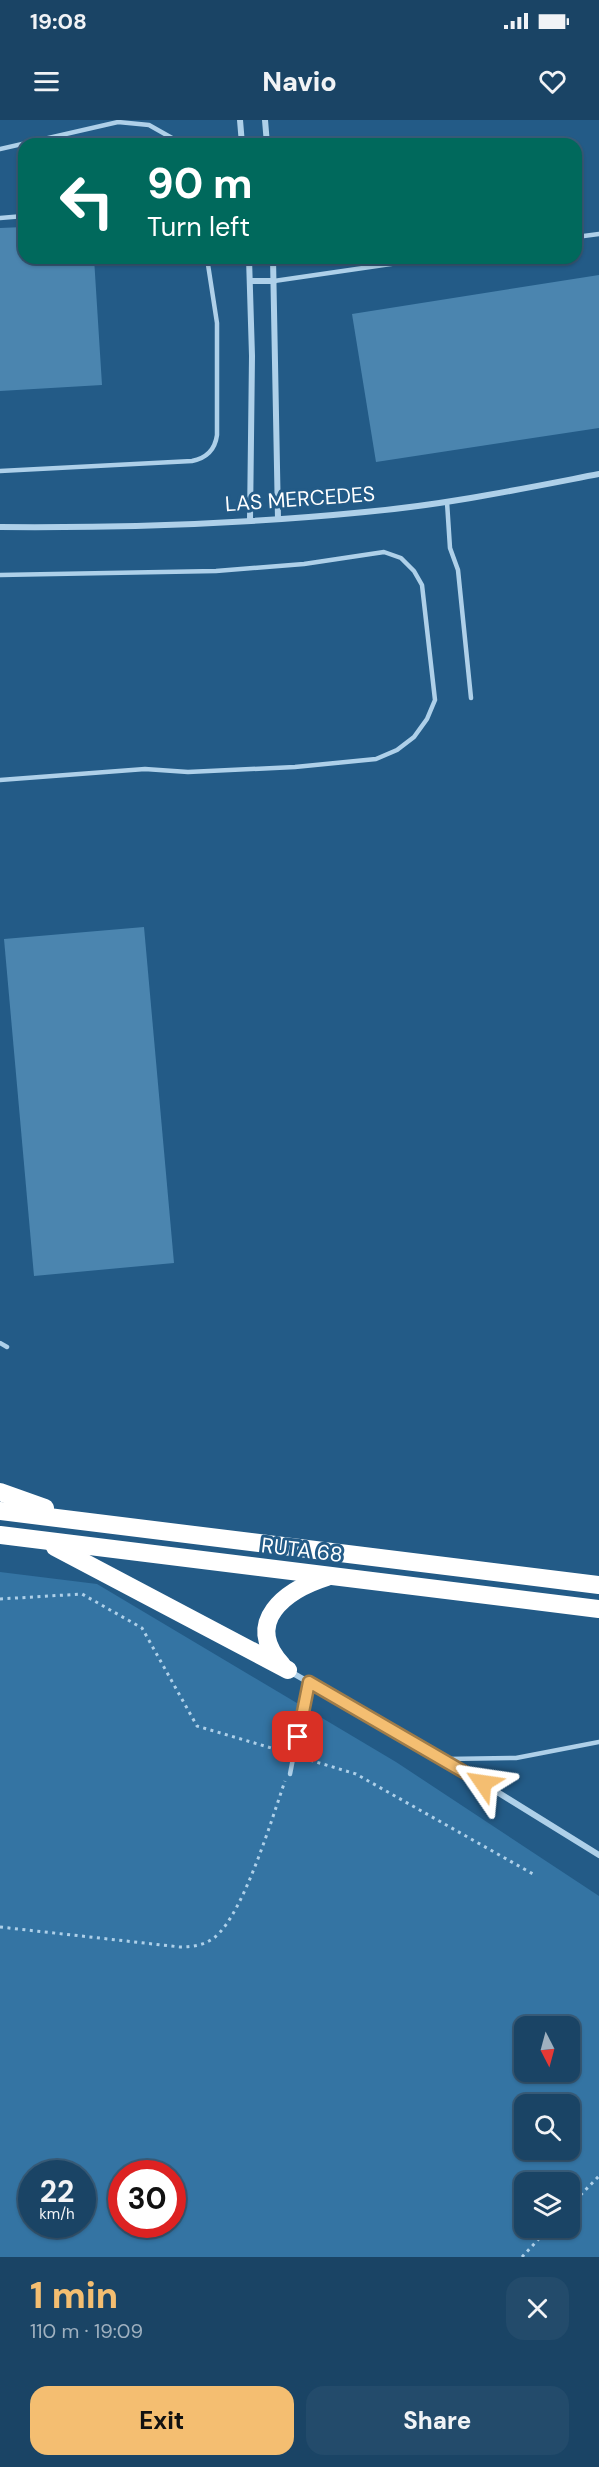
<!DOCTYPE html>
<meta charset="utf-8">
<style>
:root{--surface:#1a4465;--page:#234b6b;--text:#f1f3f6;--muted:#9fb0bf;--line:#385c79;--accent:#f4be71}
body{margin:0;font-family:"DM Sans",sans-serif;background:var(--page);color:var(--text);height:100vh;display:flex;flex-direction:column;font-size:22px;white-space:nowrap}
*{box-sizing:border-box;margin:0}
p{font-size:20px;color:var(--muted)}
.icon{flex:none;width:33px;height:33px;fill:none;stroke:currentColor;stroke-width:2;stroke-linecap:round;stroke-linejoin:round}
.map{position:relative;height:2137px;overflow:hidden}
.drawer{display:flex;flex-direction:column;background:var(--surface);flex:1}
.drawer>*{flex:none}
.guide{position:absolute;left:18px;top:18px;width:564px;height:126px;border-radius:18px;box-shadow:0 2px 4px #0004,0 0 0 2px var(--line);background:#00695c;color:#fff;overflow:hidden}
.needle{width:39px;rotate:174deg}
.fabs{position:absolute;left:514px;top:1896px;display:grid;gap:12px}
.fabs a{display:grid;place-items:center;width:66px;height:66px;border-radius:12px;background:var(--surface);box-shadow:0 2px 4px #0004,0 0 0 2px var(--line);font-size:30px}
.speed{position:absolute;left:18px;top:2040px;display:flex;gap:12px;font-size:30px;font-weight:700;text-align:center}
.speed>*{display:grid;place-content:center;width:78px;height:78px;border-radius:50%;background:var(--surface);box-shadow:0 2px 4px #0004,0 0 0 2px var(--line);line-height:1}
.speed small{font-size:15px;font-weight:400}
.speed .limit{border:9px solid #d22;background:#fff;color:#111}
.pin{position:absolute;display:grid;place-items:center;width:51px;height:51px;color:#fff;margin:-26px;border-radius:12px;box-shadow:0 3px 9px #0006}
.me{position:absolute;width:66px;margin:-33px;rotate:302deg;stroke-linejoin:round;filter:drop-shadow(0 0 4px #0008)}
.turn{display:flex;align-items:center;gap:21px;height:126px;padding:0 30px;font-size:27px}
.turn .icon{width:78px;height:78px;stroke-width:2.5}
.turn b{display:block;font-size:42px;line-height:51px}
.round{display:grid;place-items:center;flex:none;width:63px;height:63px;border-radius:18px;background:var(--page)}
.overview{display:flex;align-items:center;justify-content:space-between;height:102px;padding:0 30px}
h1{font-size:36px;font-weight:800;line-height:45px;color:var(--accent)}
.cta{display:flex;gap:12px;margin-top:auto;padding:12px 30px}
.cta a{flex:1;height:69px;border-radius:18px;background:var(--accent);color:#111;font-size:24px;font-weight:800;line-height:69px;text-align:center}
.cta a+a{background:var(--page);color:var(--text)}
.status{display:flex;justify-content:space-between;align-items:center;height:42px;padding:0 30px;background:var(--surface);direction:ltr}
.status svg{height:16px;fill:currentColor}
header{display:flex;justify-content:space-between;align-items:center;height:78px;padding:0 30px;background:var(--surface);font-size:27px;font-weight:800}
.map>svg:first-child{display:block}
</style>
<div class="status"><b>19:08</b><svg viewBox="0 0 49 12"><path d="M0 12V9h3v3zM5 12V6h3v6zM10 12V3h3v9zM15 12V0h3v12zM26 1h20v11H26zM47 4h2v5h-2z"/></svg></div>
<header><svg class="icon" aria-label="menu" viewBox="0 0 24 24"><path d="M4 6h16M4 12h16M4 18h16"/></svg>Navio<svg class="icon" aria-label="heart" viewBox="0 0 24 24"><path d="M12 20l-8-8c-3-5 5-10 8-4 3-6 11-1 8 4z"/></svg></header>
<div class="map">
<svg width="599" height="2137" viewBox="0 0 599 2137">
<rect width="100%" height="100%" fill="#235b87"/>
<path fill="#3474a3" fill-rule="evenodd" d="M 0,1452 L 97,1464 L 396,1642 L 599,1776 L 599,2137 L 0,2137 ZM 525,1906 L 570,1906 L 570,1952 L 525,1952 ZM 525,1984 L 570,1984 L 570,2030 L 525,2030 ZM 32,2054 L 82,2054 L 82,2104 L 32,2104 ZM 122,2054 L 172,2054 L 172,2104 L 122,2104 ZM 525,2062 L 570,2062 L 570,2108 L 525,2108 Z"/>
<g fill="#4b85af">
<polygon points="24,107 24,138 94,138 102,265 0,271 0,108"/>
<polygon points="599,155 599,308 376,342 352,194"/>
<polygon points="144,807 174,1143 34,1156 4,819"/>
</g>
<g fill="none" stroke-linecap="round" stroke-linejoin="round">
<g stroke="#aed0e9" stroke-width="3" stroke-dasharray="3 4.5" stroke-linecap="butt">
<polyline points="0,1479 82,1474 142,1508 197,1606 285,1632"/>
<polyline points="303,1638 356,1654 533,1754"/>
<path d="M 0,1807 L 180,1827 C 193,1827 205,1825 215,1817 C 244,1793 272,1698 285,1661"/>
<polyline points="570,2086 599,2056"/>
<polyline points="522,2137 549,2108"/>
</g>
<g stroke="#aed0e9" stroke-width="4.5">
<polyline points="0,29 118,2 149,5 172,18"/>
<polyline points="0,98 24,96"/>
<polyline points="576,117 599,114"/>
<polyline points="274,161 432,138"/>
<path d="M 0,351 L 192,341 C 207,338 215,330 217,315 L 217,203 L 207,138"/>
<polyline points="447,382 450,428 458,450 471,578"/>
<polyline points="0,455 216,451 304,444 384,432 401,438 414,451 422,465 435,580 427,599 414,617 397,630 376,639 295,647 188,652 145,649 0,660"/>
<polyline points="0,1223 7,1227"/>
<polyline points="447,1639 516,1638 599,1622"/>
<polyline points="290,1654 308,1562"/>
</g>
<g stroke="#aed0e9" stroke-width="6">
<polyline points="240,0 242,24"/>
<polyline points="265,0 267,24"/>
<polyline points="249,138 252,236 250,400"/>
<polyline points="273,138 278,399"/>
<polyline points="250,161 274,161"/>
<path d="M 0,407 C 121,408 244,404 365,392 C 444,385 521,369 599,354"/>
<polyline points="289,1551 444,1639 599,1735"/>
</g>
<g stroke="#fff" stroke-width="18">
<polyline points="0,1372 45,1388"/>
<polyline points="0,1391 599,1465"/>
<polyline points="0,1415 599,1489"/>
<polyline points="55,1427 288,1550"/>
<path d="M 282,1545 C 242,1502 286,1470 327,1457"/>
</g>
</g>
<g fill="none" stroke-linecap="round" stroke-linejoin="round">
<defs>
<polyline id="route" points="298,1617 309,1562 483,1663"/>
</defs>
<use href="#route" stroke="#9f7c49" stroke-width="15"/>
<use href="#route" stroke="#f4be71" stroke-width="10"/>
</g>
<g text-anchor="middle" stroke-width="6" stroke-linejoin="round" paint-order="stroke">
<g font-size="21" fill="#fff" stroke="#235b87">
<text transform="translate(300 379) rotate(-4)" y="7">LAS MERCEDES</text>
<text transform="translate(302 1430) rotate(7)" y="7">RUTA 68</text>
</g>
</g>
</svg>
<div class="fabs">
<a><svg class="needle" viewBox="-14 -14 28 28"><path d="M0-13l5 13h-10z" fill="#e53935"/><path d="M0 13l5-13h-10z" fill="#9fb0bf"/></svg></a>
<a><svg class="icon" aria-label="search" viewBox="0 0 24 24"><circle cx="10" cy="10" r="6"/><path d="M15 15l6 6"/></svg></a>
<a><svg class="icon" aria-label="layers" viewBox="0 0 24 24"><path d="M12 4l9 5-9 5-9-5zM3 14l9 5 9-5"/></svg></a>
</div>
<div class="speed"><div>22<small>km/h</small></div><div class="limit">30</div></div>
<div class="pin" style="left:298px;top:1617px;background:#d93025"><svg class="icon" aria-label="arrive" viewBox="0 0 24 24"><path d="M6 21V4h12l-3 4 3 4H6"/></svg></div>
<svg class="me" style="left:483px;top:1663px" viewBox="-20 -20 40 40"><path d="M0-17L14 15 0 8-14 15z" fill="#f4be71" stroke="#fff" stroke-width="4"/></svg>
<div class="guide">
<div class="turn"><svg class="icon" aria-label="left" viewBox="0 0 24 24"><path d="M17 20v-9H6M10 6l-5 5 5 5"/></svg><div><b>90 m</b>Turn left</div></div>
</div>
</div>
<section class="drawer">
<div class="overview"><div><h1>1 min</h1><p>110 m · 19:09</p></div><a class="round"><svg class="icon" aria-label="close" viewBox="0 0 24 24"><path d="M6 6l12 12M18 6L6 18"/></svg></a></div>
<div class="cta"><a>Exit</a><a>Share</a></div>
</section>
